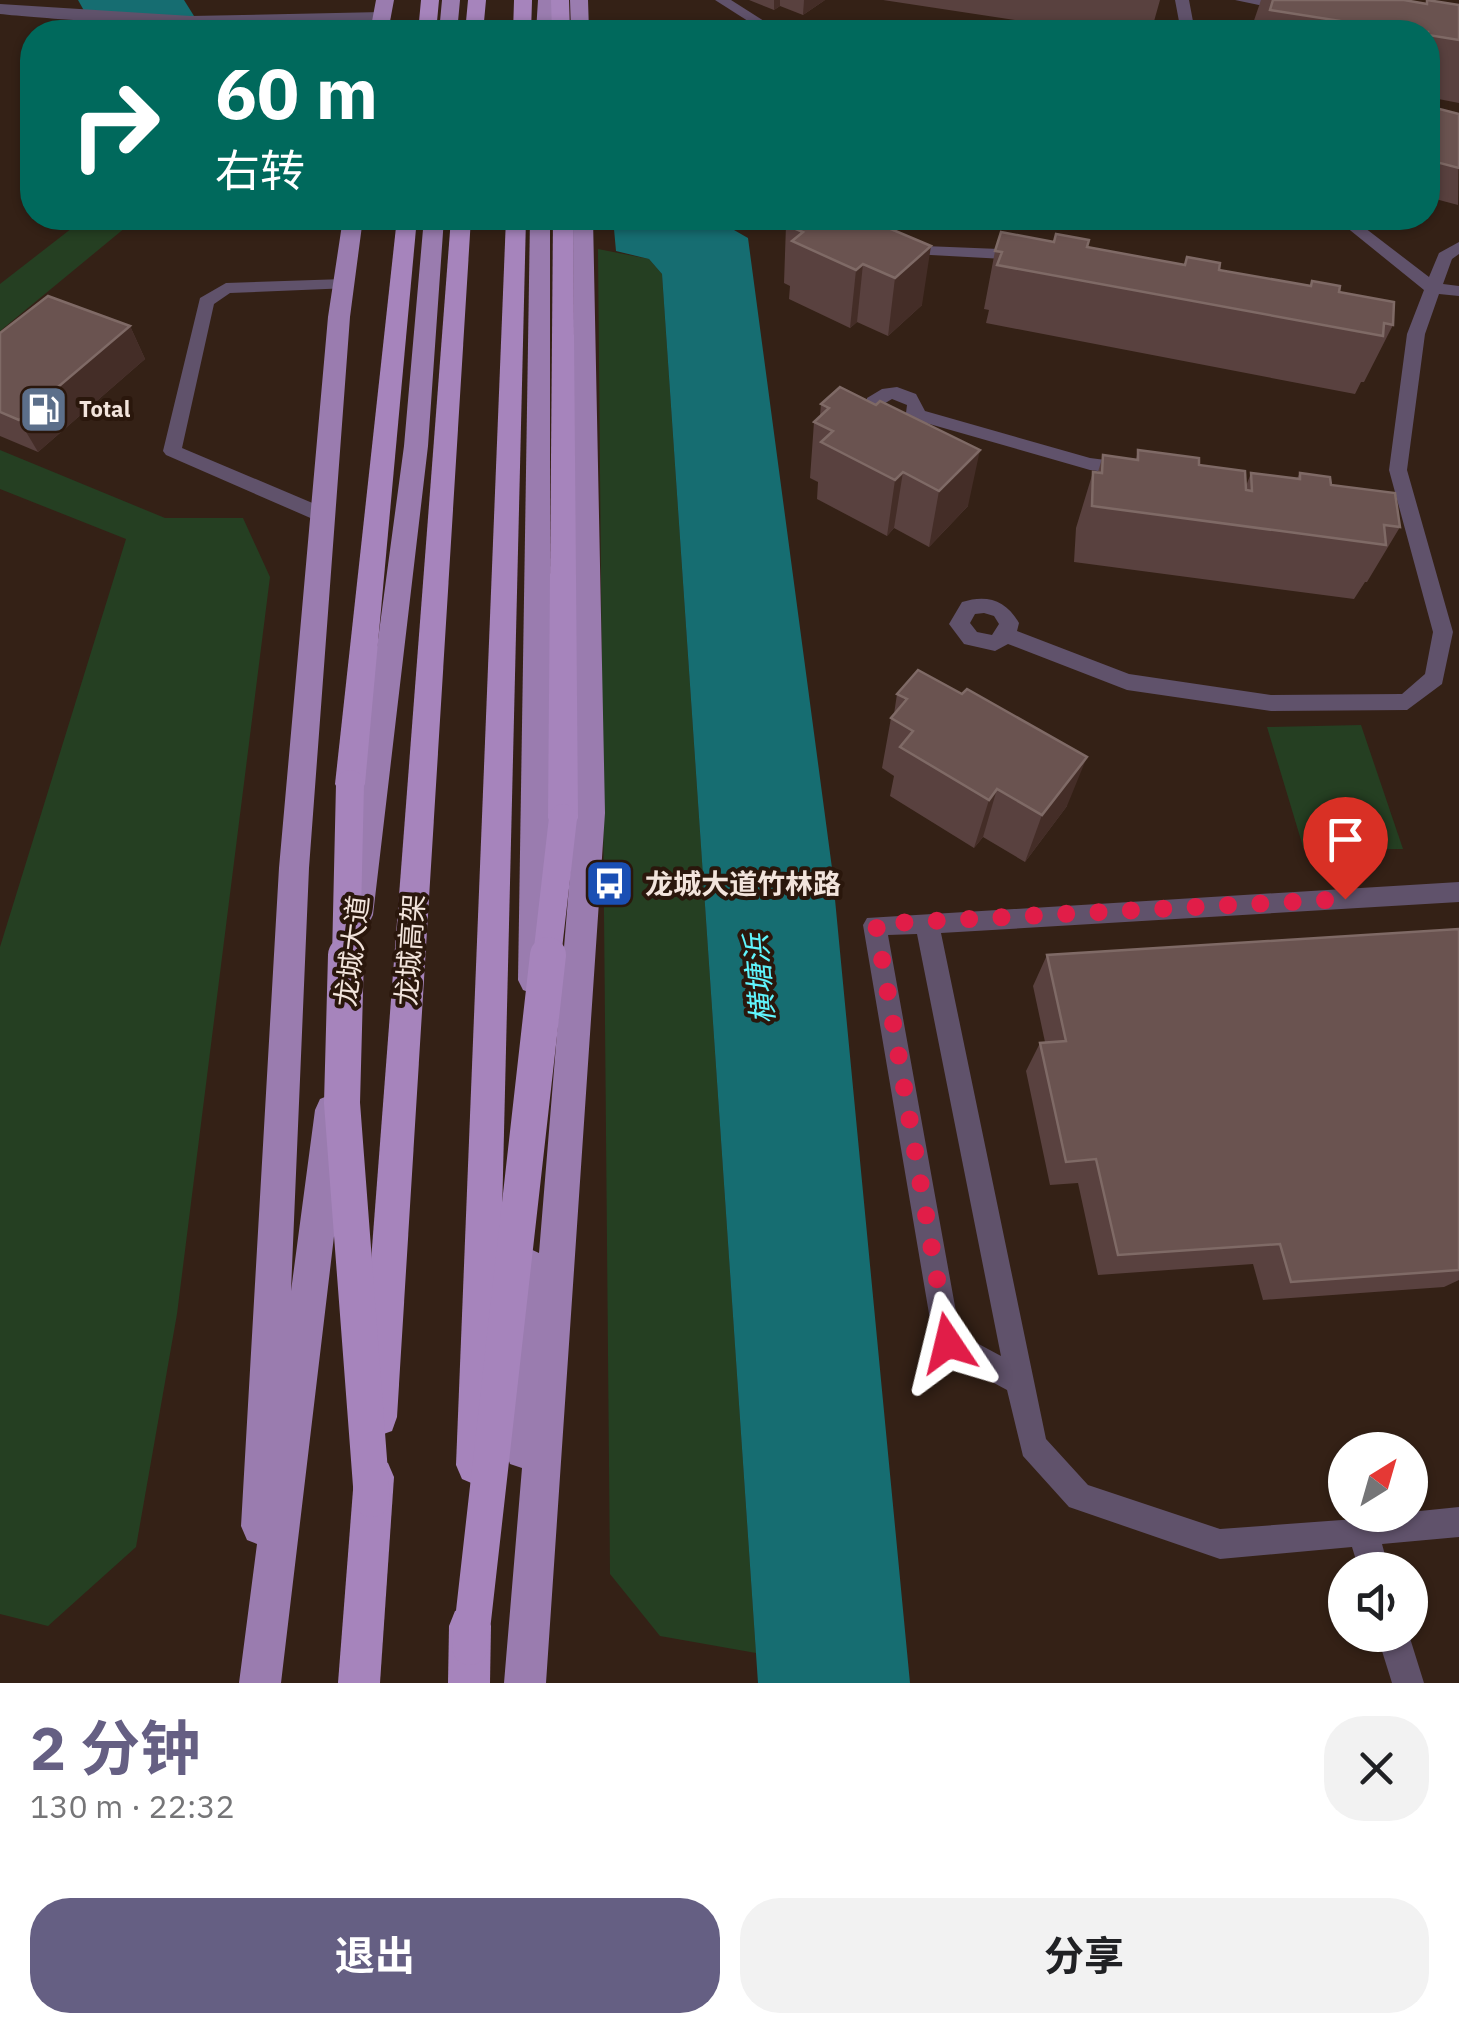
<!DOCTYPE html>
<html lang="zh">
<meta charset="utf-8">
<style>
:root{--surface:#fff;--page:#f2f2f2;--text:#202124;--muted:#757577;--accent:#655f83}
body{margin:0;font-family:"IBM Plex Sans","Noto Sans SC",sans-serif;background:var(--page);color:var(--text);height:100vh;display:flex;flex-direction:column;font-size:38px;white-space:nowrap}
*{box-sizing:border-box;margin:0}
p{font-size:32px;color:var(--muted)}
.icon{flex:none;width:55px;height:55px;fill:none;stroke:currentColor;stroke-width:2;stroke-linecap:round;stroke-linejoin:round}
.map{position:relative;height:1683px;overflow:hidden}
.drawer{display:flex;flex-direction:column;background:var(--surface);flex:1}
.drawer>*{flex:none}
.guide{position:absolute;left:20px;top:20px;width:1420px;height:210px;border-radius:40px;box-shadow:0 2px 8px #0004;background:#00695c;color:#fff;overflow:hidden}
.needle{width:65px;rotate:37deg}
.fabs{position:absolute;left:1328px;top:1432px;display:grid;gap:20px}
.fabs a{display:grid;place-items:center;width:100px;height:100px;border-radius:50%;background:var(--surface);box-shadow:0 2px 8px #0004;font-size:50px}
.pin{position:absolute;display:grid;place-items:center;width:85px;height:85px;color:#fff;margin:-102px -42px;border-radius:50% 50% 50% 0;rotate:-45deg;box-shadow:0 0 10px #0007}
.pin .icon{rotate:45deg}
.me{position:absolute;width:110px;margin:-55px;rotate:350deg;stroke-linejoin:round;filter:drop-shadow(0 0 8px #0008)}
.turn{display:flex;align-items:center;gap:35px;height:210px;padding:0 30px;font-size:45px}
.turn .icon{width:130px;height:130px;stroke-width:2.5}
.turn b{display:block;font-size:70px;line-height:85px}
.round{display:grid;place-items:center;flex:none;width:105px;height:105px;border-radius:40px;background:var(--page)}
.overview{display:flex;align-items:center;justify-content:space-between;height:170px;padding:0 30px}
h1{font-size:60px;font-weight:700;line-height:75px;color:var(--accent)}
.action{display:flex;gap:20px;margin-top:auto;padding:20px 30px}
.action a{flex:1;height:115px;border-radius:40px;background:var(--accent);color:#fff;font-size:40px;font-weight:700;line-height:115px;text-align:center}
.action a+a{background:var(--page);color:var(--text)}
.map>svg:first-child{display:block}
</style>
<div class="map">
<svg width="1459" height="1683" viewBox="0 0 1459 1683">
<rect width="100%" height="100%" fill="#342116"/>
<g fill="#253f22">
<polygon points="85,218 137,218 0,331 0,284"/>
<polygon points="598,249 649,259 662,274 756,1653 660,1636 610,1574"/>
<polygon points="0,450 165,518 243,518 270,577 177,1314 136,1547 48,1626 0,1614 0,947 126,539 0,489"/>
<polygon points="1361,725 1403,849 1304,850 1267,727"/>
</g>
<g fill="#166d71">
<polygon points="78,0 184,0 204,32 96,32"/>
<polygon points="613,218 713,218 748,238 832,868 910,1683 758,1683 662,274 649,259 616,251"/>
</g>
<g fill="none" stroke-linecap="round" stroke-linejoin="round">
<g fill="#60526b" fill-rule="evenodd">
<polygon points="715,0 731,0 781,32 765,32"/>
<polygon points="1175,0 1189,0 1195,32 1181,32"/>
<polygon points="1235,0 1268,0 1294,7 1287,11"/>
<path d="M 1335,218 L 1352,218 L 1429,277 L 1439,253 L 1459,242 L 1459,254 L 1452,259 L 1443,284 L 1459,286 L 1459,296 L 1439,294 L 1425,334 L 1407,470 L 1453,632 L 1442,684 L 1407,710 L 1271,711 L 1127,690 L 1008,644 L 995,651 L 964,644 L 949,624 L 962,602 C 987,594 1006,600 1019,623 L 1017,631 L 1129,674 L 1271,695 L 1402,694 L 1425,674 L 1433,632 L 1389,470 L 1407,334 L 1424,290 ZM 984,613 L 994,616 L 999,624 L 992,635 L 977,632 L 970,623 L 975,614 Z"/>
<polygon points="900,245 1023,250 1031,255 1023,260 894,253 892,250"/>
<polygon points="344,279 350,280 350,288 230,293 214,304 182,448 329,510 329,520 315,520 166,455 163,451 200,298 226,283"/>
<path d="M 897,387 L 916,394 L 925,411 L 1090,458 L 1129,463 L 1138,469 L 1129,475 L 1090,470 L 919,421 L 890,428 L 867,416 L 867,398 L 882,389 ZM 892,399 L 907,405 L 906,413 L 893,415 L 882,409 L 882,405 Z"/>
<path d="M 1459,882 L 1459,902 L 941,933 L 1046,1439 L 1088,1485 L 1220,1529 L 1410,1515 L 1410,1512 L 1459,1507 L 1459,1537 L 1382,1544 L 1389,1570 L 1359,1570 L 1352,1547 L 1220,1559 L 1069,1507 L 1023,1456 L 1007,1390 L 938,1353 L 934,1343 L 863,925 L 867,918 ZM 917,934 L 1001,1356 L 960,1334 L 888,935 Z"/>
<polygon points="1377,1635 1409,1635 1424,1683 1392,1683"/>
</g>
<path fill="#60526b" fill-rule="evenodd" d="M 0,4 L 191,16 L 382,12 L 391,17 C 360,42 56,20 0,14 Z"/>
<g fill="#9a7caf" fill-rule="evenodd">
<polygon points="376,0 394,0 388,32 370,32"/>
<polygon points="442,0 460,0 457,32 439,32"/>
<polygon points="538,0 556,0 554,32 536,32"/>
<polygon points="570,0 588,0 589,32 571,32"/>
<polygon points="343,218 363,218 350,317 309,868 291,1291 315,1110 320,1099 332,1094 344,1099 349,1110 281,1683 239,1683 257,1544 247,1540 241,1526 279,868 328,317"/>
<polygon points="424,218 444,218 428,446 373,915 368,925 357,929 346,925 341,915 404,446"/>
<polygon points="530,218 550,218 550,980 545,990 534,994 523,990 518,980"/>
<polygon points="573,218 593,218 605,813 546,1683 504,1683 522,1468 510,1464 505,1450 510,1266 515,1253 528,1248 539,1253 575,813"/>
</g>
<g fill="#a684bc" fill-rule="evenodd">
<polygon points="421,0 439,0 436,32 418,32"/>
<polygon points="468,0 486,0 483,32 465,32"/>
<polygon points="514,0 532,0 531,32 513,32"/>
<polygon points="551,0 569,0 570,32 552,32"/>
<polygon points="397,218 417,218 365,784 360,793 350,796 340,793 335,784"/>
<polygon points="451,218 471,218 397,1417 392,1431 378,1436 364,1431 359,1417"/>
<polygon points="506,218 526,218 496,1465 490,1479 476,1485 462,1479 456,1465"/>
<polygon points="553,218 573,218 578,818 573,827 563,830 553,827 548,818"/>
<polygon points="374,1457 388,1463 394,1477 380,1683 338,1683 354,1477 360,1463"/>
<polygon points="470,1605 485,1611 491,1626 490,1683 448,1683 449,1626 455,1611"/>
</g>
<g stroke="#a684bc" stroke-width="28">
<polyline points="346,957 350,784"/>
<polyline points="547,957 563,818"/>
</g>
<g stroke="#a684bc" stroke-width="36">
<polyline points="346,955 342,1103 372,1499"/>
<polyline points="470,1647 548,955"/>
</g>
</g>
<g fill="#59413f">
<polygon points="749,0 825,0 803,15 780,6 774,10"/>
<polygon points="883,0 1152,0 1148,18 1152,0 1160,0 1151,32 1095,32"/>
<polygon points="1261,0 1404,0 1426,3 1427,0 1459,5 1459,103 1428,97 1428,32 1250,32"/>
<polygon points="1428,106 1459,114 1458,205 1428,197"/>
<polygon points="792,218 865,218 922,305 888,336 857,322 850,328 789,299 790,286 784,283 786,225 792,221"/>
<polygon points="1054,242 1184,265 1187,257 1219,270 1310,286 1312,281 1339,292 1393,325 1364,382 1361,382 1355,394 986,323 989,310 984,309 995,251"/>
<polygon points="130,326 145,359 38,452 0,436 0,333"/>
<polygon points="840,387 968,506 929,547 894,528 887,536 817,499 818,482 810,478 814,422 820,416 821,404"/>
<polygon points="1138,450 1199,465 1246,486 1251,473 1297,478 1300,473 1331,485 1400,527 1367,582 1365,582 1354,599 1074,562 1076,528 1093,472 1098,472 1103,455 1136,459"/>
<polygon points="897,694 1067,806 1025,862 983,837 974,848 890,796 894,776 882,768 891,718 894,714"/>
<polygon points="1459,929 1459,1280 1444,1287 1263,1300 1253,1264 1098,1275 1078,1183 1050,1185 1026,1071 1040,1043 1045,1042 1033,986 1047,955"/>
</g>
<g fill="#442d27">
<polygon points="774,0 780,0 780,6 774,10"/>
<polygon points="804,0 825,0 803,15"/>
<polygon points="931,246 922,305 888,336 895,278"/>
<polygon points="863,264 857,322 850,328 856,270"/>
<polygon points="130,326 145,359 38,452 19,420"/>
<polygon points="980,450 968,506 929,547 939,491"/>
<polygon points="903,472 894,528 887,536 895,480"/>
<polygon points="1087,757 1067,806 1025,862 1042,815"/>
<polygon points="997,789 983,837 974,848 989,800"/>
</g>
<g fill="#6a5350" stroke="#7f6a66" stroke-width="2.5">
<polygon points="1273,0 1404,0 1427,4 1427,0 1459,5 1459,40 1428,35 1428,32 1410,32 1270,10"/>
<polygon points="1428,106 1459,114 1459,168 1432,161 1436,149 1428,147"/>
<polygon points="795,218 865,218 931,246 895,278 863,264 856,270 792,241 803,232 786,225"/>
<polygon points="1001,232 1054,242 1056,234 1089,240 1087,247 1185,265 1187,257 1220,263 1219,270 1311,286 1312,281 1340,286 1339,292 1394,302 1393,325 1384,323 1383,336 997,265 1002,252 995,251"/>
<polygon points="48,296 130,326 19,420 0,412 0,333"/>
<polygon points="840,387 876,405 880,401 980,450 939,491 903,472 895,480 821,442 833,431 814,422 829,408 821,404"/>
<polygon points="1138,450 1199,458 1199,465 1245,471 1246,490 1252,491 1251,473 1300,479 1300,473 1330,477 1331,485 1395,493 1400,527 1384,525 1386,545 1092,506 1093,472 1102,473 1103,455 1138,460"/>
<polygon points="918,670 962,694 967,689 1087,757 1042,815 997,789 989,800 900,747 913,731 891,718 907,699 897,694"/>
<polygon points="1459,929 1459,1270 1291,1282 1280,1244 1118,1255 1096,1159 1066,1162 1040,1043 1066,1041 1047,955"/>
</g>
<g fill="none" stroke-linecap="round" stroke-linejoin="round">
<polyline stroke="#e11d48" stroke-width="18" stroke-dasharray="0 32.4" points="948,1343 876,924 1345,899"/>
</g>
<defs>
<symbol id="fuel-square" viewBox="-11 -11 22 22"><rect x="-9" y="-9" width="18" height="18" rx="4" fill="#5c6f8a" stroke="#2a170c"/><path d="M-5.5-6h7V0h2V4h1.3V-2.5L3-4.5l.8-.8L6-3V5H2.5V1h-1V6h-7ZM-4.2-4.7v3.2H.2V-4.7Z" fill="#fff"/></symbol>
<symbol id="bus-square" viewBox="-11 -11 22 22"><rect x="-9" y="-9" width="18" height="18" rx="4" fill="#1a4fb4" stroke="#2a170c"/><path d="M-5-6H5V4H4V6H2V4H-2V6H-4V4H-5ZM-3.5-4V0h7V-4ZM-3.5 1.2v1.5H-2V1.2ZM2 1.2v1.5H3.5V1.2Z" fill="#fff"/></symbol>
</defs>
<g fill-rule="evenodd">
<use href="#fuel-square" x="16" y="382" width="55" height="55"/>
<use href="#bus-square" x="582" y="856" width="55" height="55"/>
</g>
<g text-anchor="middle" stroke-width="8" stroke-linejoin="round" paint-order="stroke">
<g font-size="22" font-weight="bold" fill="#f2e4dc" stroke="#2a170c" text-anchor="start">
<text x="79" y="417">Total</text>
</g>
<g font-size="28" font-weight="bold" fill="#f2e4dc" stroke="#2a170c" text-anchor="start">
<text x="645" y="894">龙城大道竹林路</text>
</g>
<g font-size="28" fill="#f2e4dc" stroke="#2a170c">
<text transform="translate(410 950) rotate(-86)" y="10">龙城高架</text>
<text transform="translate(352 951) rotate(-83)" y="10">龙城大道</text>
</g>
<g font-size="30" font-style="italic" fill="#60f5fd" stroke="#2a170c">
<text transform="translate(760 979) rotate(-95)" y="10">横塘浜</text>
</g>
</g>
</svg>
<div class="fabs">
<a><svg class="needle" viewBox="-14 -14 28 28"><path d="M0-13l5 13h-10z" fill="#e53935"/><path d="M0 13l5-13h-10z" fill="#757577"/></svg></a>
<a><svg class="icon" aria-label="sound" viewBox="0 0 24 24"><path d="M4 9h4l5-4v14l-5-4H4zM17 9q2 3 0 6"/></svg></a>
</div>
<div class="pin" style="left:1345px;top:899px;background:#d93025"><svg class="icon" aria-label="arrive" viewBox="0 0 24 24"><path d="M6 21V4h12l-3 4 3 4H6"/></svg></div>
<svg class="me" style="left:948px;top:1343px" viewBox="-20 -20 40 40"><path d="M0-17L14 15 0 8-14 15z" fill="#e11d48" stroke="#fff" stroke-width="4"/></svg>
<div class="guide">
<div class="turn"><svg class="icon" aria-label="right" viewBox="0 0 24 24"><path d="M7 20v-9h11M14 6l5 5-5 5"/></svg><div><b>60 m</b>右转</div></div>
</div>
</div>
<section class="drawer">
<div class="overview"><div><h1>2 分钟</h1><p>130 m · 22:32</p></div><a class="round"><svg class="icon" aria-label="close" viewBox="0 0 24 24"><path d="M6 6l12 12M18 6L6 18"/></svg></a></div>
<div class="action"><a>退出</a><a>分享</a></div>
</section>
